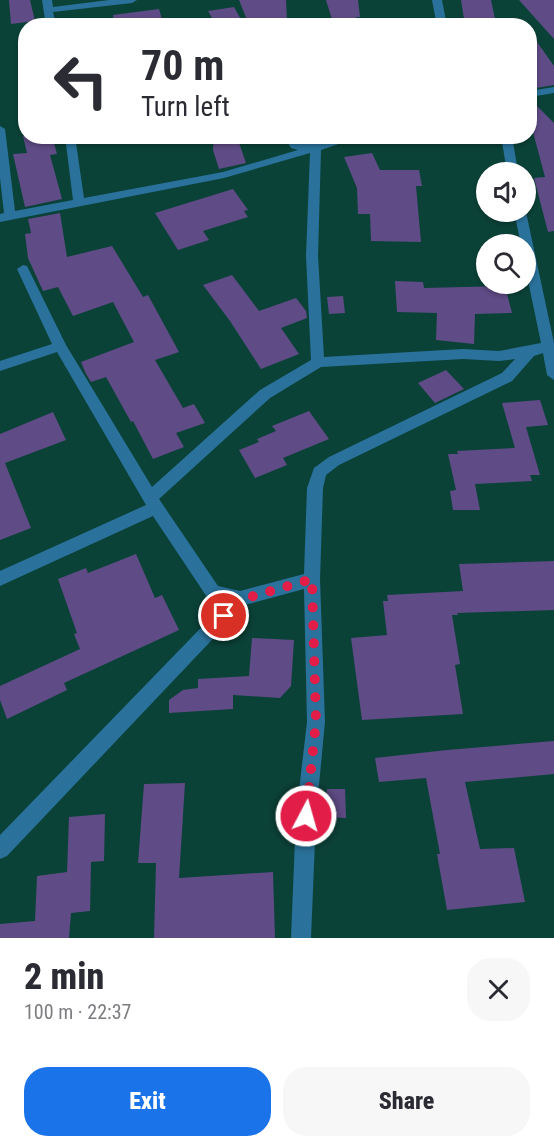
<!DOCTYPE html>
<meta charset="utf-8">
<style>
:root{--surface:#fff;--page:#f7f7f7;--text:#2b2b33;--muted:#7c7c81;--accent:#1a73e8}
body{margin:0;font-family:"Roboto Condensed",sans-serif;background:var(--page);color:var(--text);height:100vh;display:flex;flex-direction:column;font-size:22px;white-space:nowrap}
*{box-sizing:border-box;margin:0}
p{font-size:20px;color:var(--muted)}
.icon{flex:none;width:33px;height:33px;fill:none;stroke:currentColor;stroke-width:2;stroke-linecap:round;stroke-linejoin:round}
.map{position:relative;height:938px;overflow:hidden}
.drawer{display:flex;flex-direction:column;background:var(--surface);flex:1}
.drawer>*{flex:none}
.hud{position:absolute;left:18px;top:18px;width:519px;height:126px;border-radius:24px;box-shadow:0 2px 4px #0004;background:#fff;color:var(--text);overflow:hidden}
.controls{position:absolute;left:476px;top:162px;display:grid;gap:12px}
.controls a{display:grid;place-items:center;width:60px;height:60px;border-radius:50%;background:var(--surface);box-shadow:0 2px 4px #0004;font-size:30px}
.pin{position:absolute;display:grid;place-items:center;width:51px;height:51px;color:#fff;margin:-26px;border:3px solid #fff;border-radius:50%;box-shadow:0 2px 6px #0007}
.me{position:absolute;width:66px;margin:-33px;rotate:6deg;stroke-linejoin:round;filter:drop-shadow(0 0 4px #0008)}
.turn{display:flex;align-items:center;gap:21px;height:126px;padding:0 24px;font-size:27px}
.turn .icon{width:78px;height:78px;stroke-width:2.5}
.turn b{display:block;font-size:42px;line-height:51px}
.round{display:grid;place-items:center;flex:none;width:63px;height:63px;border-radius:24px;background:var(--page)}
.summary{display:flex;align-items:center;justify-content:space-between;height:102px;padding:0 24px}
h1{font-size:36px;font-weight:800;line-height:45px}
.primary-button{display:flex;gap:12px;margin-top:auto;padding:12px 24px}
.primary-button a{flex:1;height:69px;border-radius:24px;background:var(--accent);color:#fff;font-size:24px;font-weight:800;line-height:69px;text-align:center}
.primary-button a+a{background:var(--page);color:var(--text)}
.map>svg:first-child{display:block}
</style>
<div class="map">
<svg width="554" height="938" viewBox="0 0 554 938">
<rect width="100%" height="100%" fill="#0b4238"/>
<g fill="#5f4b85">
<polygon points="9,0 30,0 35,21 11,24"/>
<polygon points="239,0 286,0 287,19 247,20"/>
<polygon points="326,0 358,0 360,17 356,17 358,26 334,26"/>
<polygon points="461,0 491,0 495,19 464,19"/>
<polygon points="519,0 554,0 554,39"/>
<polygon points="234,7 244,25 216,25 208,11"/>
<polygon points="159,9 164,26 114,26 113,15"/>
<polygon points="530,32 554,66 554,85 530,89"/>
<polygon points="530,99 554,123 554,231 548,232 534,178 545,177 530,121"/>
<polygon points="23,136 52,136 57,154 50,155 62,199 25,207 13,154 27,153"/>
<polygon points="214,137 237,137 246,163 219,169 213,150"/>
<polygon points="372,153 380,170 419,170 422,186 416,186 421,242 371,241 370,214 358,214 357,188 344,157"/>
<polygon points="233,189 248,210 244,211 248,217 203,231 209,240 178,250 155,213"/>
<polygon points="60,213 67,257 112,246 143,297 148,295 179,352 155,360 183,408 194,404 205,423 176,433 184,447 153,459 133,421 131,422 106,377 91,382 86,374 81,362 134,342 113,302 73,316 58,287 43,291 28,258 25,234 31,233 28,219"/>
<polygon points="232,275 259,311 296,298 306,311 307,318 281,328 299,354 261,369 230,321 203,285"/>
<polygon points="395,281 423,282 424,288 505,286 512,313 475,314 474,344 436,340 437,313 397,312"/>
<polygon points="343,296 345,313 329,314 327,297"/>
<polygon points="446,370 464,389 435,403 418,383"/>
<polygon points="540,400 548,425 526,427 540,475 530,475 532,481 475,484 480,510 453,510 450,491 456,490 448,454 458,454 457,451 515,448 502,403"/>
<polygon points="309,411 329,439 283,458 287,465 255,478 239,450 259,442 257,439 276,431 272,426"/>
<polygon points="53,412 66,440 5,463 31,528 0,540 0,434"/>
<polygon points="136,554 155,598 162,595 179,630 64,683 67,690 7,719 0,700 0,686 80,649 74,634 77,633 58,579 86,568 88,573"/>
<polygon points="554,561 554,610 457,613 458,615 452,615 460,664 455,665 463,714 362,720 351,638 387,635 383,601 388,601 387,595 463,591 459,564"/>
<polygon points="252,638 294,640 291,686 280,698 233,695 233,709 169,713 169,700 183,690 198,688 198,679 249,676"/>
<polygon points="554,741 554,774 465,782 480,849 514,848 525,902 447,910 437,854 440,854 426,778 379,782 375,758 447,750"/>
<polygon points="185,783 179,878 273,872 275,938 154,938 156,863 138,863 144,784"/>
<polygon points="327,789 345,789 346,818 327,817"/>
<polygon points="105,814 104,861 91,862 90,911 71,913 69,938 0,938 0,924 35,921 37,876 67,872 69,817"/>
</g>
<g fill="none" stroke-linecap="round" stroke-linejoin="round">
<g fill="#2a729b" fill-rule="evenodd">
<polygon points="42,0 52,0 53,7 109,0 137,0 132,3 53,12 56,26 46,26"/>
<polygon points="432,0 442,0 447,26 437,26"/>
<polygon points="554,87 554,93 530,97 530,91"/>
<path d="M 0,126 L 5,129 L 15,211 L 73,200 L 65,136 L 75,136 L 84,198 L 223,172 L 298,150 L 291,148 L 284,136 L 295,136 L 299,143 C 320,146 340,136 362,136 L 321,150 L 318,256 L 324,357 L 463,349 L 499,351 L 541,343 L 525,266 L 525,244 L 521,244 L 514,212 L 526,212 L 554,343 L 554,380 L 547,375 L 543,353 L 534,356 L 512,381 L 339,465 L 326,475 L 323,488 L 320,579 L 325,722 L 316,816 L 311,938 L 291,938 L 296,816 L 307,722 L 304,589 L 245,605 L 7,856 L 0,859 L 0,835 L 225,603 L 207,597 L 153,516 L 0,586 L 0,571 L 146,505 L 57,352 L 0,371 L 0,361 L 52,344 L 17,269 L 23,265 L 27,266 L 66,345 L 152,487 L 260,390 L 311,360 L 306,256 L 310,153 L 224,178 L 0,222 L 0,214 L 4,213 L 0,178 ZM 463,359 L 499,361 L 515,359 L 502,373 L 329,457 L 314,468 L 307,488 L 304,574 L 240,591 L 218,586 L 159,499 L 270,398 L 321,367 Z"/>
<polygon points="501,136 512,136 518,172 507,172"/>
</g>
</g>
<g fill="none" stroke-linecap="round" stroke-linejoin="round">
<polyline stroke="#e11d48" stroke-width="10" stroke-dasharray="0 18" points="224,616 240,600 312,579 316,722 306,816"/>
</g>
</svg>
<div class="controls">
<a><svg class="icon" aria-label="sound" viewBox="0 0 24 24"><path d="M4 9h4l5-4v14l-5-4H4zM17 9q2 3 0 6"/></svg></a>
<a><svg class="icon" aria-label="search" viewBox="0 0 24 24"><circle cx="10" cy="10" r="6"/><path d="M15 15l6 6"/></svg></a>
</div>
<div class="pin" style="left:224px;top:616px;background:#d93025"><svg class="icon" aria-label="arrive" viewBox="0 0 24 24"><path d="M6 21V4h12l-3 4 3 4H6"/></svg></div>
<svg class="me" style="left:306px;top:816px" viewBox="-20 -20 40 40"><circle r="17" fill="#e11d48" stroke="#fff" stroke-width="3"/><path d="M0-11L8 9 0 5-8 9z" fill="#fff"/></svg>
<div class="hud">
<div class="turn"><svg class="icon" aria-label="left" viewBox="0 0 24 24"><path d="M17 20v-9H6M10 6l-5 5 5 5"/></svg><div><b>70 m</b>Turn left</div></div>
</div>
</div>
<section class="drawer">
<div class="summary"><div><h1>2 min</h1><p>100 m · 22:37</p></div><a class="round"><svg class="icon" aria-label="close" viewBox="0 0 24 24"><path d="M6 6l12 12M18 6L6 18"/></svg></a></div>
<div class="primary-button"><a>Exit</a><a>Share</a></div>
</section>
